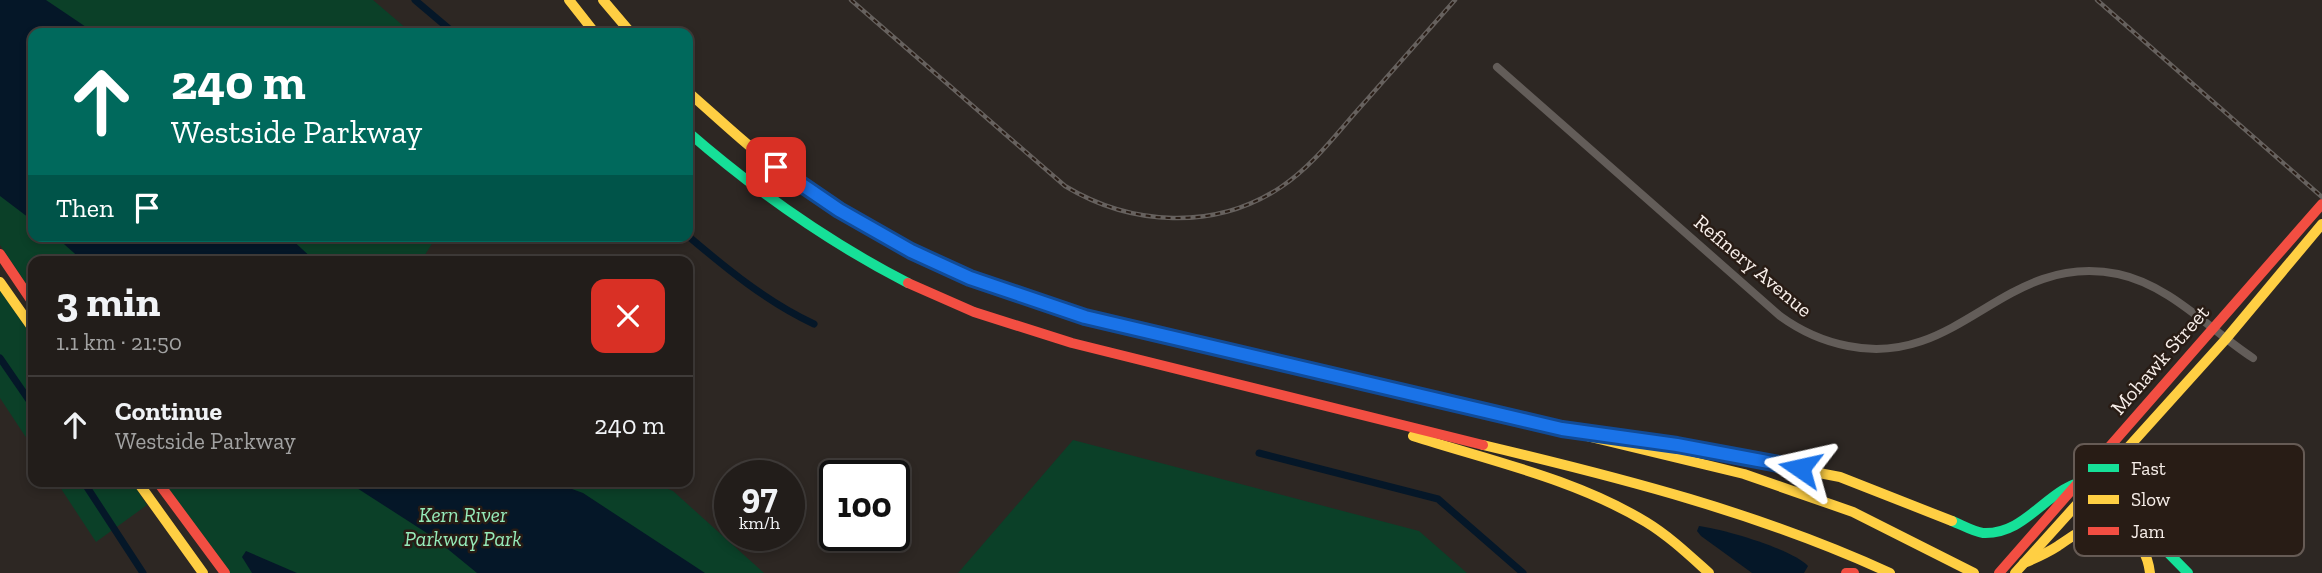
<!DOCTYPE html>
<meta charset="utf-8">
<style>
:root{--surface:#221d1a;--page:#2a2623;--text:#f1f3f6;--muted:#a2a2a2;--line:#3f3b39}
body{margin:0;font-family:"Zilla Slab",serif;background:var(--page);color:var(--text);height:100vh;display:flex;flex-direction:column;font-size:26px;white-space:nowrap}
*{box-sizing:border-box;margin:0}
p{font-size:23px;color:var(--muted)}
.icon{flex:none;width:38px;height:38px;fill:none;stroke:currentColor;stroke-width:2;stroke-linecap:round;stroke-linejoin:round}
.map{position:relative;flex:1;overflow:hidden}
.sheet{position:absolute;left:28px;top:256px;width:665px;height:231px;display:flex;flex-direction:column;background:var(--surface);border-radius:14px;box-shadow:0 4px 10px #0003,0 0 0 2px var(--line)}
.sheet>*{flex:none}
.banner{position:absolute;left:28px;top:28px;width:665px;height:214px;border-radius:14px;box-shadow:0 4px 10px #0003,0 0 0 2px var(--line);background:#00695c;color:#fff;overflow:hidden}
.speed{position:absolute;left:714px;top:460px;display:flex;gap:14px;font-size:35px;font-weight:700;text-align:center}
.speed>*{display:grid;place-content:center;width:91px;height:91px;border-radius:50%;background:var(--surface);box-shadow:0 4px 10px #0003,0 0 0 2px var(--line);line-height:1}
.speed small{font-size:18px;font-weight:400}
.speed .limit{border:4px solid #111;border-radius:10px;background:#fff;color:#111}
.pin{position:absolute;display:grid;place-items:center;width:60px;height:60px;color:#fff;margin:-30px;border-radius:14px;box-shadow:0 4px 10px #0006}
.me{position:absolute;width:77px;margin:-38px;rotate:281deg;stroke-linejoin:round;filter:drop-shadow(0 0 5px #0008)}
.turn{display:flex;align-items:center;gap:24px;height:147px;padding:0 28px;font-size:32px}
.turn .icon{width:91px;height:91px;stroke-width:2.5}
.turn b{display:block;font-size:49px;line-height:60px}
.then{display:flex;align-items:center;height:66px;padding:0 28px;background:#0003;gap:14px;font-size:26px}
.round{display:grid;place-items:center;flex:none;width:74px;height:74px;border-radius:14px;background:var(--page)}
.head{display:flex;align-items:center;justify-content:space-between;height:119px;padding:0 28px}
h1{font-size:42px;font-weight:700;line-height:52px}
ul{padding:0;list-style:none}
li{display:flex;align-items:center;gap:21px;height:98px;padding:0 28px;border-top:2px solid var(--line)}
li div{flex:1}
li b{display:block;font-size:26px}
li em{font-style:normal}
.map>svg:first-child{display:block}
</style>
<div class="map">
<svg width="2322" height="573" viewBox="0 0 2322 573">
<rect width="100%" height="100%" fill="#2d2723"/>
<g fill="#0b4028">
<polygon points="0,0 373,0 407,29 403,33 33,33 33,236 437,236 421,261 33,261 33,294 0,245"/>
<polygon points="0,290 33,338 33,448 0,398"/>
<polygon points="1073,440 1419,531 1467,573 958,573"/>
<polygon points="56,481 131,481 147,505 96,542"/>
<polygon points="162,481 648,481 673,491 764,573 230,573"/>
</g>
<g fill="#051728">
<polygon points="0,0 46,0 95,33 33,33 33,221 0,196"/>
<polygon points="55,236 288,236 315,261 83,261"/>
<polygon points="346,481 550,481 583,493 705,573 477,573 433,537"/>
<path d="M 1699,526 C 1723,529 1792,549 1808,566 L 1804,573 L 1752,573 L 1701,536 L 1697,531 Z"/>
<polygon points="246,551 297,573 252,573 242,557"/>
</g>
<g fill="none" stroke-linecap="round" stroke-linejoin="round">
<g stroke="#051728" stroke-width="7">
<polyline points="415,0 454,33"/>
<path d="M 688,236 C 727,269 767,302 814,324"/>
<polyline points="0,358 33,406"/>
<polyline points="1259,453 1438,499 1523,573"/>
<polyline points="83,481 143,573"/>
</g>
<path stroke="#635d59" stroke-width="8" d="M 1497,67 L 1780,316 C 1802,332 1822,341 1848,346 C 1960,369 2004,251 2118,274 C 2170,285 2210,330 2253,358"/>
<g stroke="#16e098" stroke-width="10">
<path d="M 688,132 C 756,191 828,242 908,283"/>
<polyline points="936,261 970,278 1085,317 1405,392"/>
<path d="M 1952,521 C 1962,525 1974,532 1983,533 C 2028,535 2048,485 2090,480 L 2132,516 L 2188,573"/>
</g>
<g stroke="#ffcf43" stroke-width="10">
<polyline points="569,0 595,33"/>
<polyline points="603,0 631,33"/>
<path d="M 688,92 C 710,111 731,131 753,149 C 808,194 872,230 936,261"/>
<polyline points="0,282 33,329"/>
<polyline points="1405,392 1744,474 1853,512 1974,573"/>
<path d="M 1413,436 C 1491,461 1575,479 1646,522 C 1669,536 1689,555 1709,573"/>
<polyline points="1630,437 1840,477 1952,521"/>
<path d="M 1483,445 C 1622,478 1759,513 1890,573"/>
<polyline points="137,481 203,573"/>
<path d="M 2024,563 C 2036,558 2047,553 2058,546 C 2081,530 2099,516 2126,533 C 2141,542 2148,556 2150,573"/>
<polyline points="2015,573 2225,340 2322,224"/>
</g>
<g stroke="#f24e42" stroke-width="10">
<polyline points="0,254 33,303"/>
<polyline points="908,283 974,312 1072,343 1483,445"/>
<polyline points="157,481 225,573"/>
<polyline points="1846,573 1854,573"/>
<polyline points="1999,573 2322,204"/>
</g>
<defs>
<g id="rail">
<path d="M 851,0 L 1065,186 C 1131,226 1215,231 1281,187 C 1311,167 1333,138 1356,112 C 1389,75 1422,37 1455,0"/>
<polyline points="2097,0 2322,197"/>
</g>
</defs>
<use href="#rail" stroke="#66615e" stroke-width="4.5"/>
<use href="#rail" stroke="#281c15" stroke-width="2" stroke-dasharray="5" stroke-linecap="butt"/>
</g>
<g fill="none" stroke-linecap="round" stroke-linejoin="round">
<defs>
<polyline id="route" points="776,167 839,210 911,251 970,278 1085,317 1562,429 1677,445 1800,468"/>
</defs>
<use href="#route" stroke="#114b97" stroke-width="18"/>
<use href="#route" stroke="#1a73e8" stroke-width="12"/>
</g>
<g text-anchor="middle" stroke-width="5" stroke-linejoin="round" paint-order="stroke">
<g font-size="21" fill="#f7eee9" stroke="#281c15">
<text transform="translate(1753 266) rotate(40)" y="7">Refinery Avenue</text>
<text transform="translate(2160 360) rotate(-49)" y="7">Mohawk Street</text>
</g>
<g font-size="21" font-style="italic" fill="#96ebba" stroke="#281c15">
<text x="463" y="522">Kern River<tspan x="463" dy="24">Parkway Park</tspan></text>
</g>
</g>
<rect x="2074" y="444" width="230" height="112" rx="10" fill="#281c15" stroke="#665b55" stroke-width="2"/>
<rect x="2088" y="464" width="31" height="8" fill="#16e098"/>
<rect x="2088" y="495" width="31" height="9" fill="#ffcf43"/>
<rect x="2088" y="527" width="31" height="8" fill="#f24e42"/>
<g font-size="19" fill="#f7eee9">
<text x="2131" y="475">Fast</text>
<text x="2131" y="506">Slow</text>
<text x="2131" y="538">Jam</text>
</g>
</svg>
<div class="speed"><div>97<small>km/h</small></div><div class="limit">100</div></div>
<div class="pin" style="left:776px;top:167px;background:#d93025"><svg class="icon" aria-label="arrive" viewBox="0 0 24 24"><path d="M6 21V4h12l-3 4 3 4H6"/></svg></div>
<svg class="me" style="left:1800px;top:468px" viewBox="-20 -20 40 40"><path d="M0-17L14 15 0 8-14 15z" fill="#1a73e8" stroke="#fff" stroke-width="4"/></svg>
<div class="banner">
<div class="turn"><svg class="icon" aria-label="ahead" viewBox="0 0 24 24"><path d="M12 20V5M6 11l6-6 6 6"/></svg><div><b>240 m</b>Westside Parkway</div></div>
<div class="then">Then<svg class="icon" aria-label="arrive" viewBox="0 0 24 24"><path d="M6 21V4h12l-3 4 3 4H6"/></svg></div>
</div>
<section class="sheet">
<div class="head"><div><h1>3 min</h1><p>1.1 km · 21:50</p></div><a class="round" style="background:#d93025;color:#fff"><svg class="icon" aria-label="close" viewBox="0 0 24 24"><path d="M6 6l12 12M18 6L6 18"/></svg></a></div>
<ul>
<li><svg class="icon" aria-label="ahead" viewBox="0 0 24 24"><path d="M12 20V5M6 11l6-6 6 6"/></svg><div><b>Continue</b><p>Westside Parkway</p></div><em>240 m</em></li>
</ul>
</section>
</div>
